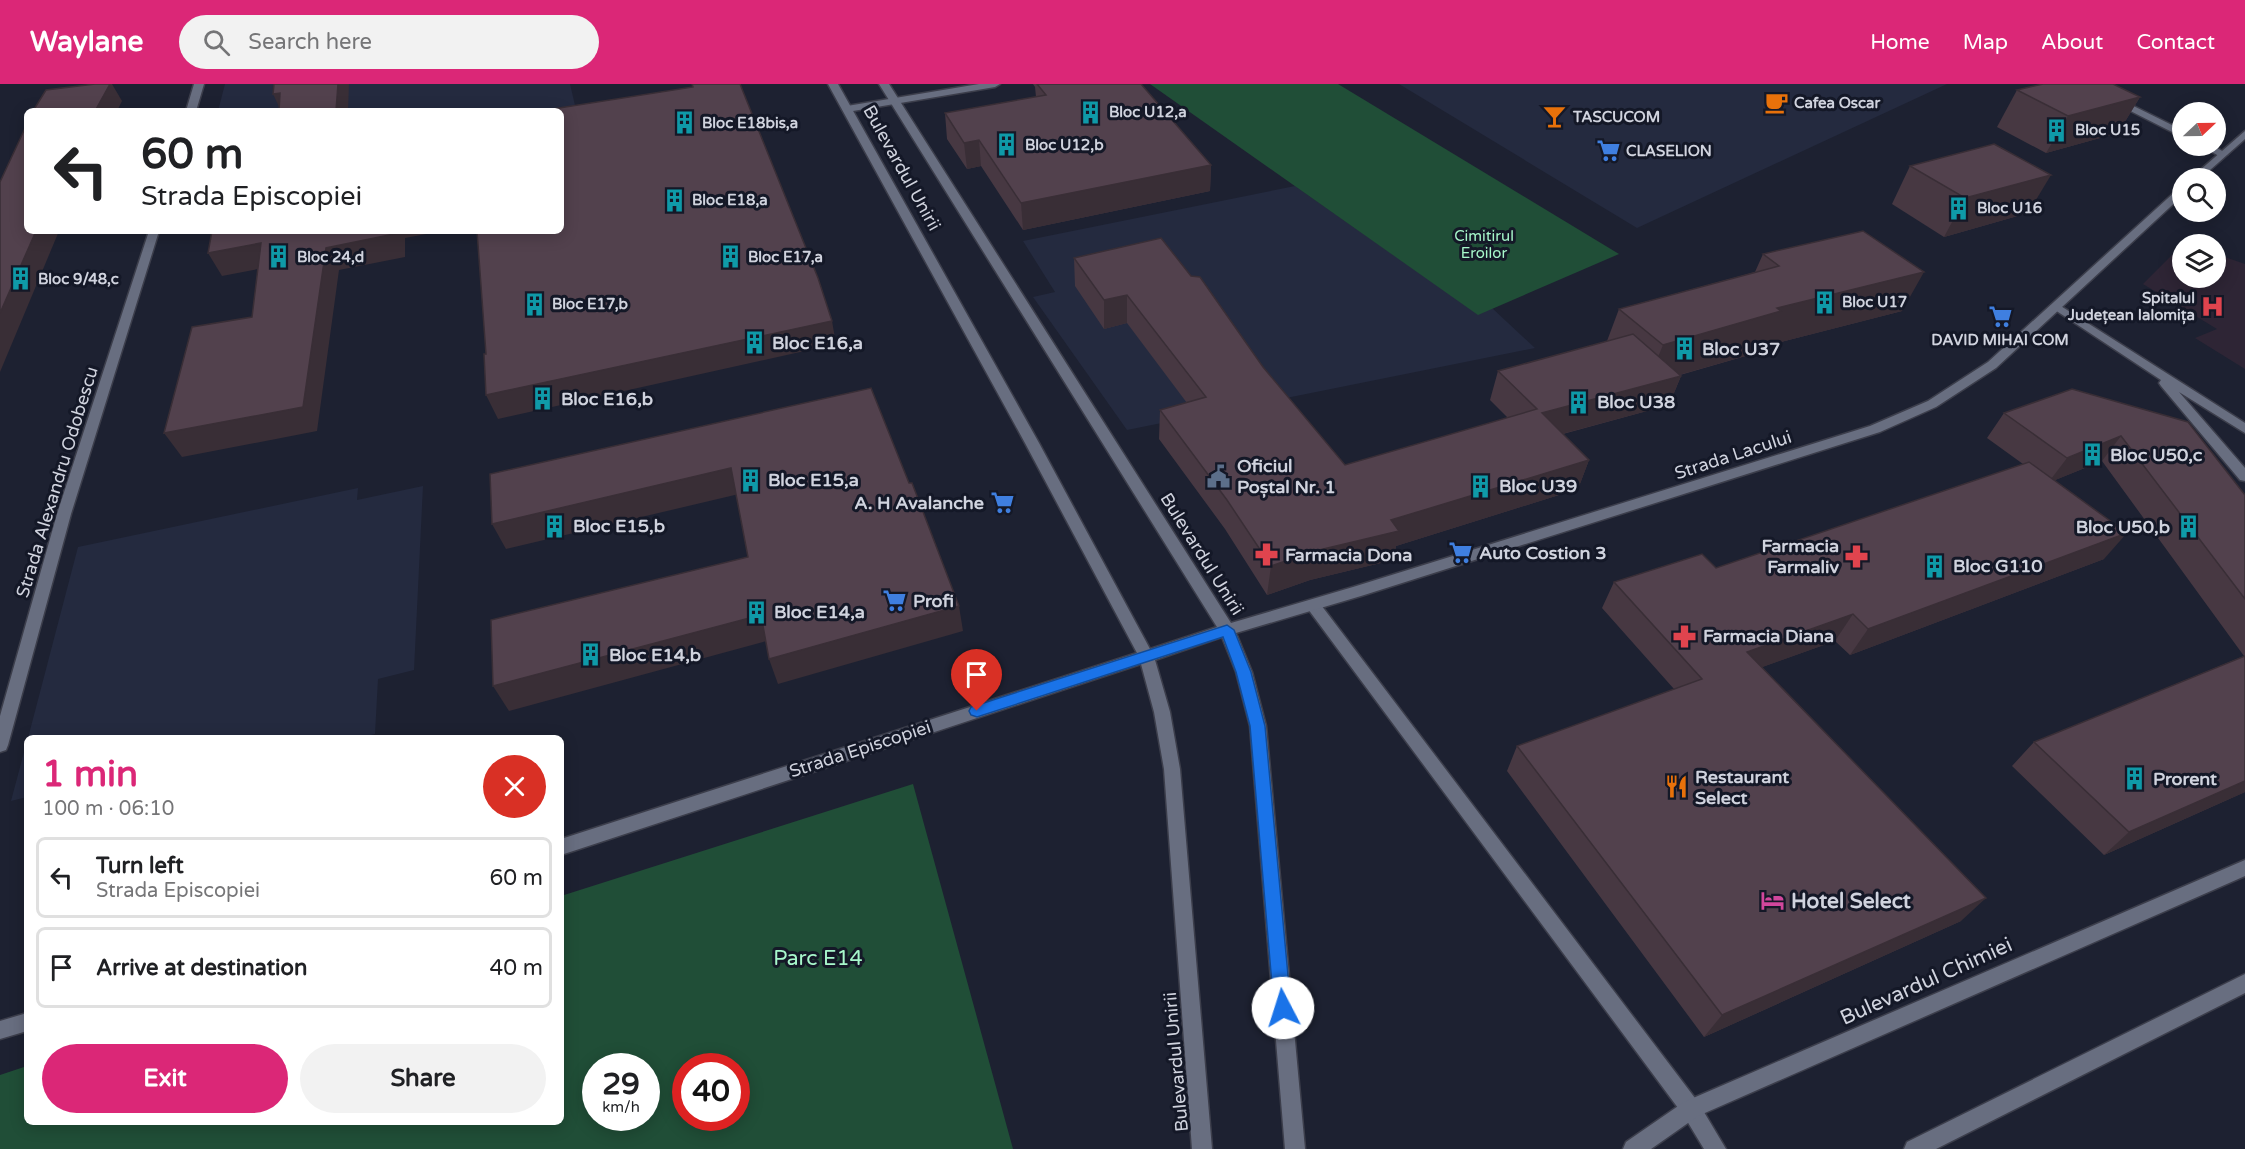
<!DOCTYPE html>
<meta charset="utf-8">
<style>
:root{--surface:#fff;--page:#f2f2f2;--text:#202124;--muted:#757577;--line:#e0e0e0;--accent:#db2777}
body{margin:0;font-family:"Varela Round",sans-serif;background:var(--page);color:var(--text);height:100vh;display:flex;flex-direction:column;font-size:22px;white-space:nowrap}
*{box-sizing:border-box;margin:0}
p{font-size:20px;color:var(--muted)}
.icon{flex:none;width:33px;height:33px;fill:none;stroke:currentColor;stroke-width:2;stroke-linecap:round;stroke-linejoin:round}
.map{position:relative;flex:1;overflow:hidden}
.side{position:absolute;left:24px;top:651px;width:540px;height:390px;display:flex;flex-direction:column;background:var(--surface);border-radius:9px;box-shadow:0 3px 15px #0003}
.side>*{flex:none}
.guide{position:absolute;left:24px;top:24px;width:540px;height:126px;border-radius:9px;box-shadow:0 3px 15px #0003;background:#fff;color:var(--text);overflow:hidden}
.needle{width:39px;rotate:68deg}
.fabs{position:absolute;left:2172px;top:18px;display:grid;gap:12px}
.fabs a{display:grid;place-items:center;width:54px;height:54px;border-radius:50%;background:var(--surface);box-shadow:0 3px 15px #0003;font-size:30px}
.speed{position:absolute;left:582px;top:969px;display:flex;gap:12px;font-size:30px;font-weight:700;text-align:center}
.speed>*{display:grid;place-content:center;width:78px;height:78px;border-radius:50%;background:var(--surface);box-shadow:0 3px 15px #0003;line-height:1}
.speed small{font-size:15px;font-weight:400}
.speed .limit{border:9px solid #d22;background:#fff;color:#111}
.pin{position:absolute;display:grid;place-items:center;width:51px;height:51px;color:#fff;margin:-62px -26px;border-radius:50% 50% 50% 0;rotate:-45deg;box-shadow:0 0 6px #0007}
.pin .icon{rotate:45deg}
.me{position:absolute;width:66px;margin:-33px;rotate:355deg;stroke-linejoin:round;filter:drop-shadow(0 0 4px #0008)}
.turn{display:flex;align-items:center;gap:21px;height:126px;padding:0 18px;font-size:27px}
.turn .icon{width:78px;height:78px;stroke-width:2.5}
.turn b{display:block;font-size:42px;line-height:51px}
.round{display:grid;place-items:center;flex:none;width:63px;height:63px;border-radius:32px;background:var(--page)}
.head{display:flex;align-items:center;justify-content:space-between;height:102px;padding:0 18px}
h1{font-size:36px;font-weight:700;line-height:45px;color:var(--accent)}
.button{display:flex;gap:12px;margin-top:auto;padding:12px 18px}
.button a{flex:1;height:69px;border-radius:36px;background:var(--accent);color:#fff;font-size:24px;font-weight:700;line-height:69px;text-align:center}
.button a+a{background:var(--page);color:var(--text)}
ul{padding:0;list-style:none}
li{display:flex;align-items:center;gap:18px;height:81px;margin:0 12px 9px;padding:0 6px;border:3px solid var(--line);border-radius:9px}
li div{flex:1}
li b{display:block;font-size:22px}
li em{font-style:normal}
header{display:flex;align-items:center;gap:36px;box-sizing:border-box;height:84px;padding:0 30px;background:var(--accent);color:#fff}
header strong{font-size:28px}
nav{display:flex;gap:33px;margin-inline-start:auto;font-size:21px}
.search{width:420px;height:54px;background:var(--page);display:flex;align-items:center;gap:15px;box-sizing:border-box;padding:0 21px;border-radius:33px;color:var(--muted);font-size:22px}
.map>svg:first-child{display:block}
</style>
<header>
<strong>Waylane</strong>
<div class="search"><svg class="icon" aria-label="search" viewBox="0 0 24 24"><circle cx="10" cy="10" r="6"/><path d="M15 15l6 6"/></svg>Search here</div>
<nav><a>Home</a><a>Map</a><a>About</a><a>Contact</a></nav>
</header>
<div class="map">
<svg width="2245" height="1065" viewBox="0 0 2245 1065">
<rect width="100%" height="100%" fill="#1d2131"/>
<g fill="#242a3f">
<polygon points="225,0 570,0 578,34 561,27 218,27"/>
<polygon points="1399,0 1947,0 1637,144"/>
<polygon points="1295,102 1478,230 1492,224 1535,264 1127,346 1033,213 1055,208 1023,157"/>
<polygon points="423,402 414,586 378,595 375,650 359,654 28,654 78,463 358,404 357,416"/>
<polygon points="27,657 27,713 11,717"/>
</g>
<polygon fill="#2e2535" points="2182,161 2182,194 2216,194 2216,170 2245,180 2245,285 2195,254 2217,245 2143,200"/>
<g fill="#204e37" fill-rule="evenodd">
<polygon points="1150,0 1338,0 1619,170 1478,231"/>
<path d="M 913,700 L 1013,1065 L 0,1065 L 0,991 L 27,982 L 27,1038 L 561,1038 L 561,812 ZM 596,982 L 646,982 L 646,1034 L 596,1034 ZM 686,982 L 736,982 L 736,1034 L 686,1034 Z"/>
</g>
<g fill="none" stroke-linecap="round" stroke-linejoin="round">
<defs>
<g id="minor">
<polygon points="194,0 204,0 196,27 186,27"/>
<polygon points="979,0 1000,0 995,3 847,28 842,25 847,22"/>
<polygon points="2077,0 2089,0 2182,46 2182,53"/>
<polygon points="2201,62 2213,62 2228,70 2219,72"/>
<polygon points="149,147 159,147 71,430 8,661 6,666 0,668 0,632 57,430"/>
<polygon points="2056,219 2245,339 2245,349 2179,308 2245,384 2245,397 2240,396 2161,302 2159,299 2161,296 2052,224 2050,222"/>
<polygon points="1313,516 1318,517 1698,1018 1726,1065 1704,1065 1684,1032 1308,525 1306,521 1308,517"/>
</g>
<g id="tertiary">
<polygon points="828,0 838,0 1039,359 1150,565 1217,543 879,0 889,0 1231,539 1353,503 1870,342 1928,317 1988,278 2178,105 2182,104 2182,112 1996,284 1936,323 1880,348 1361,512 1236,549 1252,588 1266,642 1305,1065 1285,1065 1250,642 1236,588 1222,553 1155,576 1170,628 1180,685 1212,1065 1192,1065 1164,685 1154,628 1141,580 561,771 561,755 1137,569 1025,359"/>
<polygon points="2245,47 2245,55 2201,94 2191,94"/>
<polygon points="2245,776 2245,792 1698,1032 1651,1065 1623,1065 1626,1058 1684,1018"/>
<polygon points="2245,890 2245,909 1936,1065 1904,1065 1907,1058"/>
<polygon points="27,929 27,947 0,955 0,937"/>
</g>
</defs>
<use href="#minor" stroke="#3c3e4b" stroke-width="3"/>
<use href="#tertiary" stroke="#3c3e4b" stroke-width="3"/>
<use href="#minor" fill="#686e80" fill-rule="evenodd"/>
<use href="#tertiary" fill="#686e80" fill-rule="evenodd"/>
</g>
<g fill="#473842">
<polygon points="1033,0 1141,0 1211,81 1210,107 1023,146 981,82 967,85 947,55 945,29 1036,13 1035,3"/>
<polygon points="2017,6 2140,13 2118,49 2046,69 1997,43"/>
<polygon points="1910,82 2028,129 1944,153 1892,120"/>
<polygon points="1763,170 1902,227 1765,262 1763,267 1680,291 1681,292 1669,321 1563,350 1589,376 1578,405 1396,462 1393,476 1310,496 1267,511 1225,445 1159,355 1160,326 1187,319 1127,239 1104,245 1075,202 1074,174 1263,283 1345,381 1508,334 1490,316 1498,287 1607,257 1619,225 1755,188"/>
<polygon points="2072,305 2245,411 2245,708 2104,771 2012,682 2034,658 2244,572 2102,377 2055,396 2104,475 1850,571 1835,557 1762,583 1961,837 1704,953 1507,687 1517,662 1674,605 1602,524 1614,498 1716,484 2023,380 1987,354 2004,329"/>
</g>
<g fill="#392e36">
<polygon points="110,0 112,0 122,17 117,27 95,27"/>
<polygon points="338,0 349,0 348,27 336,27"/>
<polygon points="280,9 281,27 273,10"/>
<polygon points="2140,13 2118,49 2046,69 2068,32"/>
<polygon points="979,56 981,82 967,85 964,59"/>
<polygon points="1211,81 1210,107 1023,146 1021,119"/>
<polygon points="2051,91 2028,129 1944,153 1965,114"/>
<polygon points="36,147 59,147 0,288 0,229"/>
<polygon points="394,147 442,147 405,154 405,173 339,186 317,347 182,373 164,349 326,164"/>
<polygon points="261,159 274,182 222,192 208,169"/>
<polygon points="1924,188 1902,227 1765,262 1763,267 1647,300 1663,261 1777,224"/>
<polygon points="1127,211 1127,239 1104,245 1104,216"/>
<polygon points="832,237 836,260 498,335 486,311"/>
<polygon points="1681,292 1669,321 1532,358 1542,329"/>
<polygon points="2121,352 2102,377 2048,399 2067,374"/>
<polygon points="1589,376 1578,405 1396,462 1393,476 1310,496 1267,511 1271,482 1391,436"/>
<polygon points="731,384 739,410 506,465 492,440"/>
<polygon points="2127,449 2104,475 1850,571 1868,545"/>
<polygon points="959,522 963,547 778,600 769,575"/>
<polygon points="1853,530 1835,557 1732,594 1747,568"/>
<polygon points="761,531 770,556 509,627 493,602"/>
<polygon points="2245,697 2245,708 2104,771 2129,748"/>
<polygon points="1986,814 1961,837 1704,953 1722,931"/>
</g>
<g fill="#52414d" stroke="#392e36" stroke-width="1.5">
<polygon points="95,0 110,0 95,27 33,27 46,6"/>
<polygon points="274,0 338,0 336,27 279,27 280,9 273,10"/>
<polygon points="692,0 740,0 818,194 832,237 486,311 484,270 486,270 477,147 561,147 561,27 540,27 693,3"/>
<polygon points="1037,0 1141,0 1211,81 1021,119 979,56 964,59 945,29 1046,11"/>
<polygon points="2043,0 2113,0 2140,13 2068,32 2017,6"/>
<polygon points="27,40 27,147 36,147 0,229 0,98"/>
<polygon points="1994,60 2051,91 1965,114 1910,82"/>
<polygon points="212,147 394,147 394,150 326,164 303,323 164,349 192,243 252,233 261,159 208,169"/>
<polygon points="1863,147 1924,188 1777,224 1781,227 1663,261 1619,225 1779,182 1763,170"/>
<polygon points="1161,154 1191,192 1200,193 1263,283 1345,381 1537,325 1498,287 1633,250 1681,292 1542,329 1589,376 1391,436 1399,447 1315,467 1271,482 1227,416 1160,326 1206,313 1127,211 1104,216 1074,174"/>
<polygon points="871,304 909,399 912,399 959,522 769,575 761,531 493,602 491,536 748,473 731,384 492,440 490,390"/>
<polygon points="2072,305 2188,338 2245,411 2245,515 2121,352 2067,374 2004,329"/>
<polygon points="2029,378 2127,449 1868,545 1853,530 1747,568 1986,814 1722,931 1517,662 1702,595 1614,498 1702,470 1716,484"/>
<polygon points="2245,572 2245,697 2129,748 2034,658"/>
</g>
<polygon fill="#1a73e8" stroke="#114b97" stroke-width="1.5" points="1227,541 1234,546 1251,588 1265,642 1291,924 1289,930 1283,932 1276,930 1274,924 1250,642 1236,588 1223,553 977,633 971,631 969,627 971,623"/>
<defs>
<symbol id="cafe-bare" viewBox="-9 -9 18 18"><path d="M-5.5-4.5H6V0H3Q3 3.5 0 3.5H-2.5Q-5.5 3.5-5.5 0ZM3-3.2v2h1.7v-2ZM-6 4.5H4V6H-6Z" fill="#e8710a" stroke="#141827" stroke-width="2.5" paint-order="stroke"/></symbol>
<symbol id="building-bare" viewBox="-9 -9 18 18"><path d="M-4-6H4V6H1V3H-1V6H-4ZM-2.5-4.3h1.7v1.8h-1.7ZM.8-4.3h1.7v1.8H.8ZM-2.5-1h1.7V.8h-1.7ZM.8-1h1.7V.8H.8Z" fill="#0f9aa8" stroke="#141827" stroke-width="2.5" paint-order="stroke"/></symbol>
<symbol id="bar-bare" viewBox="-9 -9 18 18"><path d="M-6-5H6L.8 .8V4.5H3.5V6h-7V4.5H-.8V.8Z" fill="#e8710a" stroke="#141827" stroke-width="2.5" paint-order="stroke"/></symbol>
<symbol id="supermarket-bare" viewBox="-9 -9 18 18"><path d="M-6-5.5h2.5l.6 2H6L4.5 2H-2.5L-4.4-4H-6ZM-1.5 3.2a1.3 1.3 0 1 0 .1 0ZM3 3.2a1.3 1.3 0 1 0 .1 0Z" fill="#3f7fe0" stroke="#141827" stroke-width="2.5" paint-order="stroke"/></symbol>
<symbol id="hospital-bare" viewBox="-9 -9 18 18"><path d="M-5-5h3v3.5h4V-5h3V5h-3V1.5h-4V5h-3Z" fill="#e0444e" stroke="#141827" stroke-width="2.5" paint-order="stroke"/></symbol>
<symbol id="civic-bare" viewBox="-9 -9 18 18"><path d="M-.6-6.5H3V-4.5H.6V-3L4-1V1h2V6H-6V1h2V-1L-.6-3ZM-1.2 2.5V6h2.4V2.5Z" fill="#5c6f8a" stroke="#141827" stroke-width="2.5" paint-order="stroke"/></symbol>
<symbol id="pharmacy-bare" viewBox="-9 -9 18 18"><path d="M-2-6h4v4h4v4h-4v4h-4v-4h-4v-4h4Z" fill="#e0444e" stroke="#141827" stroke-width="2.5" paint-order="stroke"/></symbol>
<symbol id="restaurant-bare" viewBox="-9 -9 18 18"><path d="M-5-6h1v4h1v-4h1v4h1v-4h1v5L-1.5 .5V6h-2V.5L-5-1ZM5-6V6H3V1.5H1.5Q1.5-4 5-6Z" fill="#e8710a" stroke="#141827" stroke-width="2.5" paint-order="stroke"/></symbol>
<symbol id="hotel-bare" viewBox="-9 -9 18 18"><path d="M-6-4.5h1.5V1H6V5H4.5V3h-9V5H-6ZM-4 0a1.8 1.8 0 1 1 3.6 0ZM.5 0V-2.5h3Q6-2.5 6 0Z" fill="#d1479c" stroke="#141827" stroke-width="2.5" paint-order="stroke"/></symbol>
</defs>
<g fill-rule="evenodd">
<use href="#cafe-bare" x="1760" y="2" width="33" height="33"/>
<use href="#building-bare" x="1074" y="12" width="33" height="33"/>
<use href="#bar-bare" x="1538" y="16" width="33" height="33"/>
<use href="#building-bare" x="668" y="22" width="33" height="33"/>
<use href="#building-bare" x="2040" y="30" width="33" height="33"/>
<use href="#building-bare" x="990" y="44" width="33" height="33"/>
<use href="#supermarket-bare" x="1592" y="50" width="33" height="33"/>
<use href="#building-bare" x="658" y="100" width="33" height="33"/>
<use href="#building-bare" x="1942" y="108" width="33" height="33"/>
<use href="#building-bare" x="262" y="156" width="33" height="33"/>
<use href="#building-bare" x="714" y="156" width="33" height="33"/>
<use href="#building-bare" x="4" y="178" width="33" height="33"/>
<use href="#building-bare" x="1808" y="202" width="33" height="33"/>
<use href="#building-bare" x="518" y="204" width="33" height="33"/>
<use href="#hospital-bare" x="2196" y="206" width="33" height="33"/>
<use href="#supermarket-bare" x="1984" y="216" width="33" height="33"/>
<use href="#building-bare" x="738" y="242" width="33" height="33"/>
<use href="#building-bare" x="1668" y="248" width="33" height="33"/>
<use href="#building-bare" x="526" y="298" width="33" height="33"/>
<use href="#building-bare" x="1562" y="302" width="33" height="33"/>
<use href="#building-bare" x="2076" y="354" width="33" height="33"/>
<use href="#civic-bare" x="1202" y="376" width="33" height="33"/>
<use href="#building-bare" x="734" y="380" width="33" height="33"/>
<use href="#building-bare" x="1464" y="386" width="33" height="33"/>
<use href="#supermarket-bare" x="986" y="402" width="33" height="33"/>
<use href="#building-bare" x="538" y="426" width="33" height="33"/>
<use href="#building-bare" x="2172" y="426" width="33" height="33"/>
<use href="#supermarket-bare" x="1444" y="452" width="33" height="33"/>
<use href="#pharmacy-bare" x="1250" y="454" width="33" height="33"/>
<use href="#pharmacy-bare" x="1840" y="456" width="33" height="33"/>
<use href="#building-bare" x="1918" y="466" width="33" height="33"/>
<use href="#supermarket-bare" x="878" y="500" width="33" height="33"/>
<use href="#building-bare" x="740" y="512" width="33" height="33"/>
<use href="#pharmacy-bare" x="1668" y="536" width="33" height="33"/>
<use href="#building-bare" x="574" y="554" width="33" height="33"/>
<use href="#building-bare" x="2118" y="678" width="33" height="33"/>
<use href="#restaurant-bare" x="1660" y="686" width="33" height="33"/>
<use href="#hotel-bare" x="1756" y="800" width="33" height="33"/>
</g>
<g text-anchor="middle" stroke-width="6" stroke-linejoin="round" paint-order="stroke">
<g font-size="15" font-weight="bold" fill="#d0d3de" stroke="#141827" text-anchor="start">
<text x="1794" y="24">Cafea Oscar</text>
<text x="1109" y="33">Bloc U12,a</text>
<text x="1573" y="38">TASCUCOM</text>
<text x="702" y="44">Bloc E18bis,a</text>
<text x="2075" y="51">Bloc U15</text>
<text x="1025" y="66">Bloc U12,b</text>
<text x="1626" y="72">CLASELION</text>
<text x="692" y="121">Bloc E18,a</text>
<text x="1977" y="129">Bloc U16</text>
<text x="297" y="178">Bloc 24,d</text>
<text x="748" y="178">Bloc E17,a</text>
<text x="38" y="200">Bloc 9/48,c</text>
<text x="2195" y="219" text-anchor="end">Spitalul<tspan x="2195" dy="17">Județean Ialomița</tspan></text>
<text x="1842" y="223">Bloc U17</text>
<text x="552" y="225">Bloc E17,b</text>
<text x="2000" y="261" text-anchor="middle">DAVID MIHAI COM</text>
</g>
<g font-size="15" fill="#a7f8cb" stroke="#141827">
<text x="1484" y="157">Cimitirul<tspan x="1484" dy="17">Eroilor</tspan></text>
</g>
<g font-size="18" fill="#d0d3de" stroke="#141827">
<text transform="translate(902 84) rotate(61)" y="6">Bulevardul Unirii</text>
<text transform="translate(1733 371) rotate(-18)" y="6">Strada Lacului</text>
<text transform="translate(57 398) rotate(-73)" y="6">Strada Alexandru Odobescu</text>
<text transform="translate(1202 470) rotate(58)" y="6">Bulevardul Unirii</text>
<text transform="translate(860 665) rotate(-18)" y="6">Strada Episcopiei</text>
<text transform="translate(1176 978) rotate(-95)" y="6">Bulevardul Unirii</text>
</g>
<g font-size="18" font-weight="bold" fill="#d0d3de" stroke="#141827" text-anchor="start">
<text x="772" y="265">Bloc E16,a</text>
<text x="1702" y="271">Bloc U37</text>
<text x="561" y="321">Bloc E16,b</text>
<text x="1597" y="324">Bloc U38</text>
<text x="2110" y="377">Bloc U50,c</text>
<text x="1237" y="388">Oficiul<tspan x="1237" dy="21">Poștal Nr. 1</tspan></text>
<text x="768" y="402">Bloc E15,a</text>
<text x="1499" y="408">Bloc U39</text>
<text x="984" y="425" text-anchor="end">A. H Avalanche</text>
<text x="573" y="448">Bloc E15,b</text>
<text x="2170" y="449" text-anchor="end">Bloc U50,b</text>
<text x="1839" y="468" text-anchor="end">Farmacia<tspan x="1839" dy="21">Farmaliv</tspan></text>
<text x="1479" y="475">Auto Costion 3</text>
<text x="1285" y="477">Farmacia Dona</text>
<text x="1953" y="488">Bloc G110</text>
<text x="913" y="523">Profi</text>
<text x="774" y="534">Bloc E14,a</text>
<text x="1703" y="558">Farmacia Diana</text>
<text x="609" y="577">Bloc E14,b</text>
<text x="1695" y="699">Restaurant<tspan x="1695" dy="21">Select</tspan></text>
<text x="2153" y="701">Prorent</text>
</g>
<g font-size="21" font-weight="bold" fill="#d0d3de" stroke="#141827" text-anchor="start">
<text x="1791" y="824">Hotel Select</text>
</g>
<g font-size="21" fill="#a7f8cb" stroke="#141827">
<text x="818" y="881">Parc E14</text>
</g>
<g font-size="21" fill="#d0d3de" stroke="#141827">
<text transform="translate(1926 897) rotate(-24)" y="7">Bulevardul Chimiei</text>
</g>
</g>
</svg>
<div class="fabs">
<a><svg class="needle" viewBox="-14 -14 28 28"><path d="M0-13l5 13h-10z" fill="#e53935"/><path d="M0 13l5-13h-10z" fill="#757577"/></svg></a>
<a><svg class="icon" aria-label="search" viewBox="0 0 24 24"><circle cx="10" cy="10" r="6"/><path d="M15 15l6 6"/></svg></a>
<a><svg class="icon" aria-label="layers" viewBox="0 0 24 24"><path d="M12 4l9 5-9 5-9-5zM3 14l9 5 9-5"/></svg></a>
</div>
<div class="speed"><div>29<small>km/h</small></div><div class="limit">40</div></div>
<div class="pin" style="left:977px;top:627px;background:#d93025"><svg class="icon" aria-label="arrive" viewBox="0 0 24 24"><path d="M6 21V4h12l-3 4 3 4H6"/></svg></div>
<svg class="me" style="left:1283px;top:924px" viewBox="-20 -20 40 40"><circle r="19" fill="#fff"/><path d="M0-13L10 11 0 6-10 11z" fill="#1a73e8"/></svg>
<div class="guide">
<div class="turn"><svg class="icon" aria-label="left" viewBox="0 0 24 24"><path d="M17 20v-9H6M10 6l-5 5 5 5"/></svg><div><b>60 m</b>Strada Episcopiei</div></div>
</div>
<section class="side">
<div class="head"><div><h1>1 min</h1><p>100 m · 06:10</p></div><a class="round" style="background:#d93025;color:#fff"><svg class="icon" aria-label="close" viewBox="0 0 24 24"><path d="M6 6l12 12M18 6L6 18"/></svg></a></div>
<ul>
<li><svg class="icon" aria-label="left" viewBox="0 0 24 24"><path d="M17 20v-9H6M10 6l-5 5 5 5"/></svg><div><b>Turn left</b><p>Strada Episcopiei</p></div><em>60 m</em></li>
<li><svg class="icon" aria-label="arrive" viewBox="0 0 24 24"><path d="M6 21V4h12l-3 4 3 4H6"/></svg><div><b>Arrive at destination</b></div><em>40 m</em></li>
</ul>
<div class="button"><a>Exit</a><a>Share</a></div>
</section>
</div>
